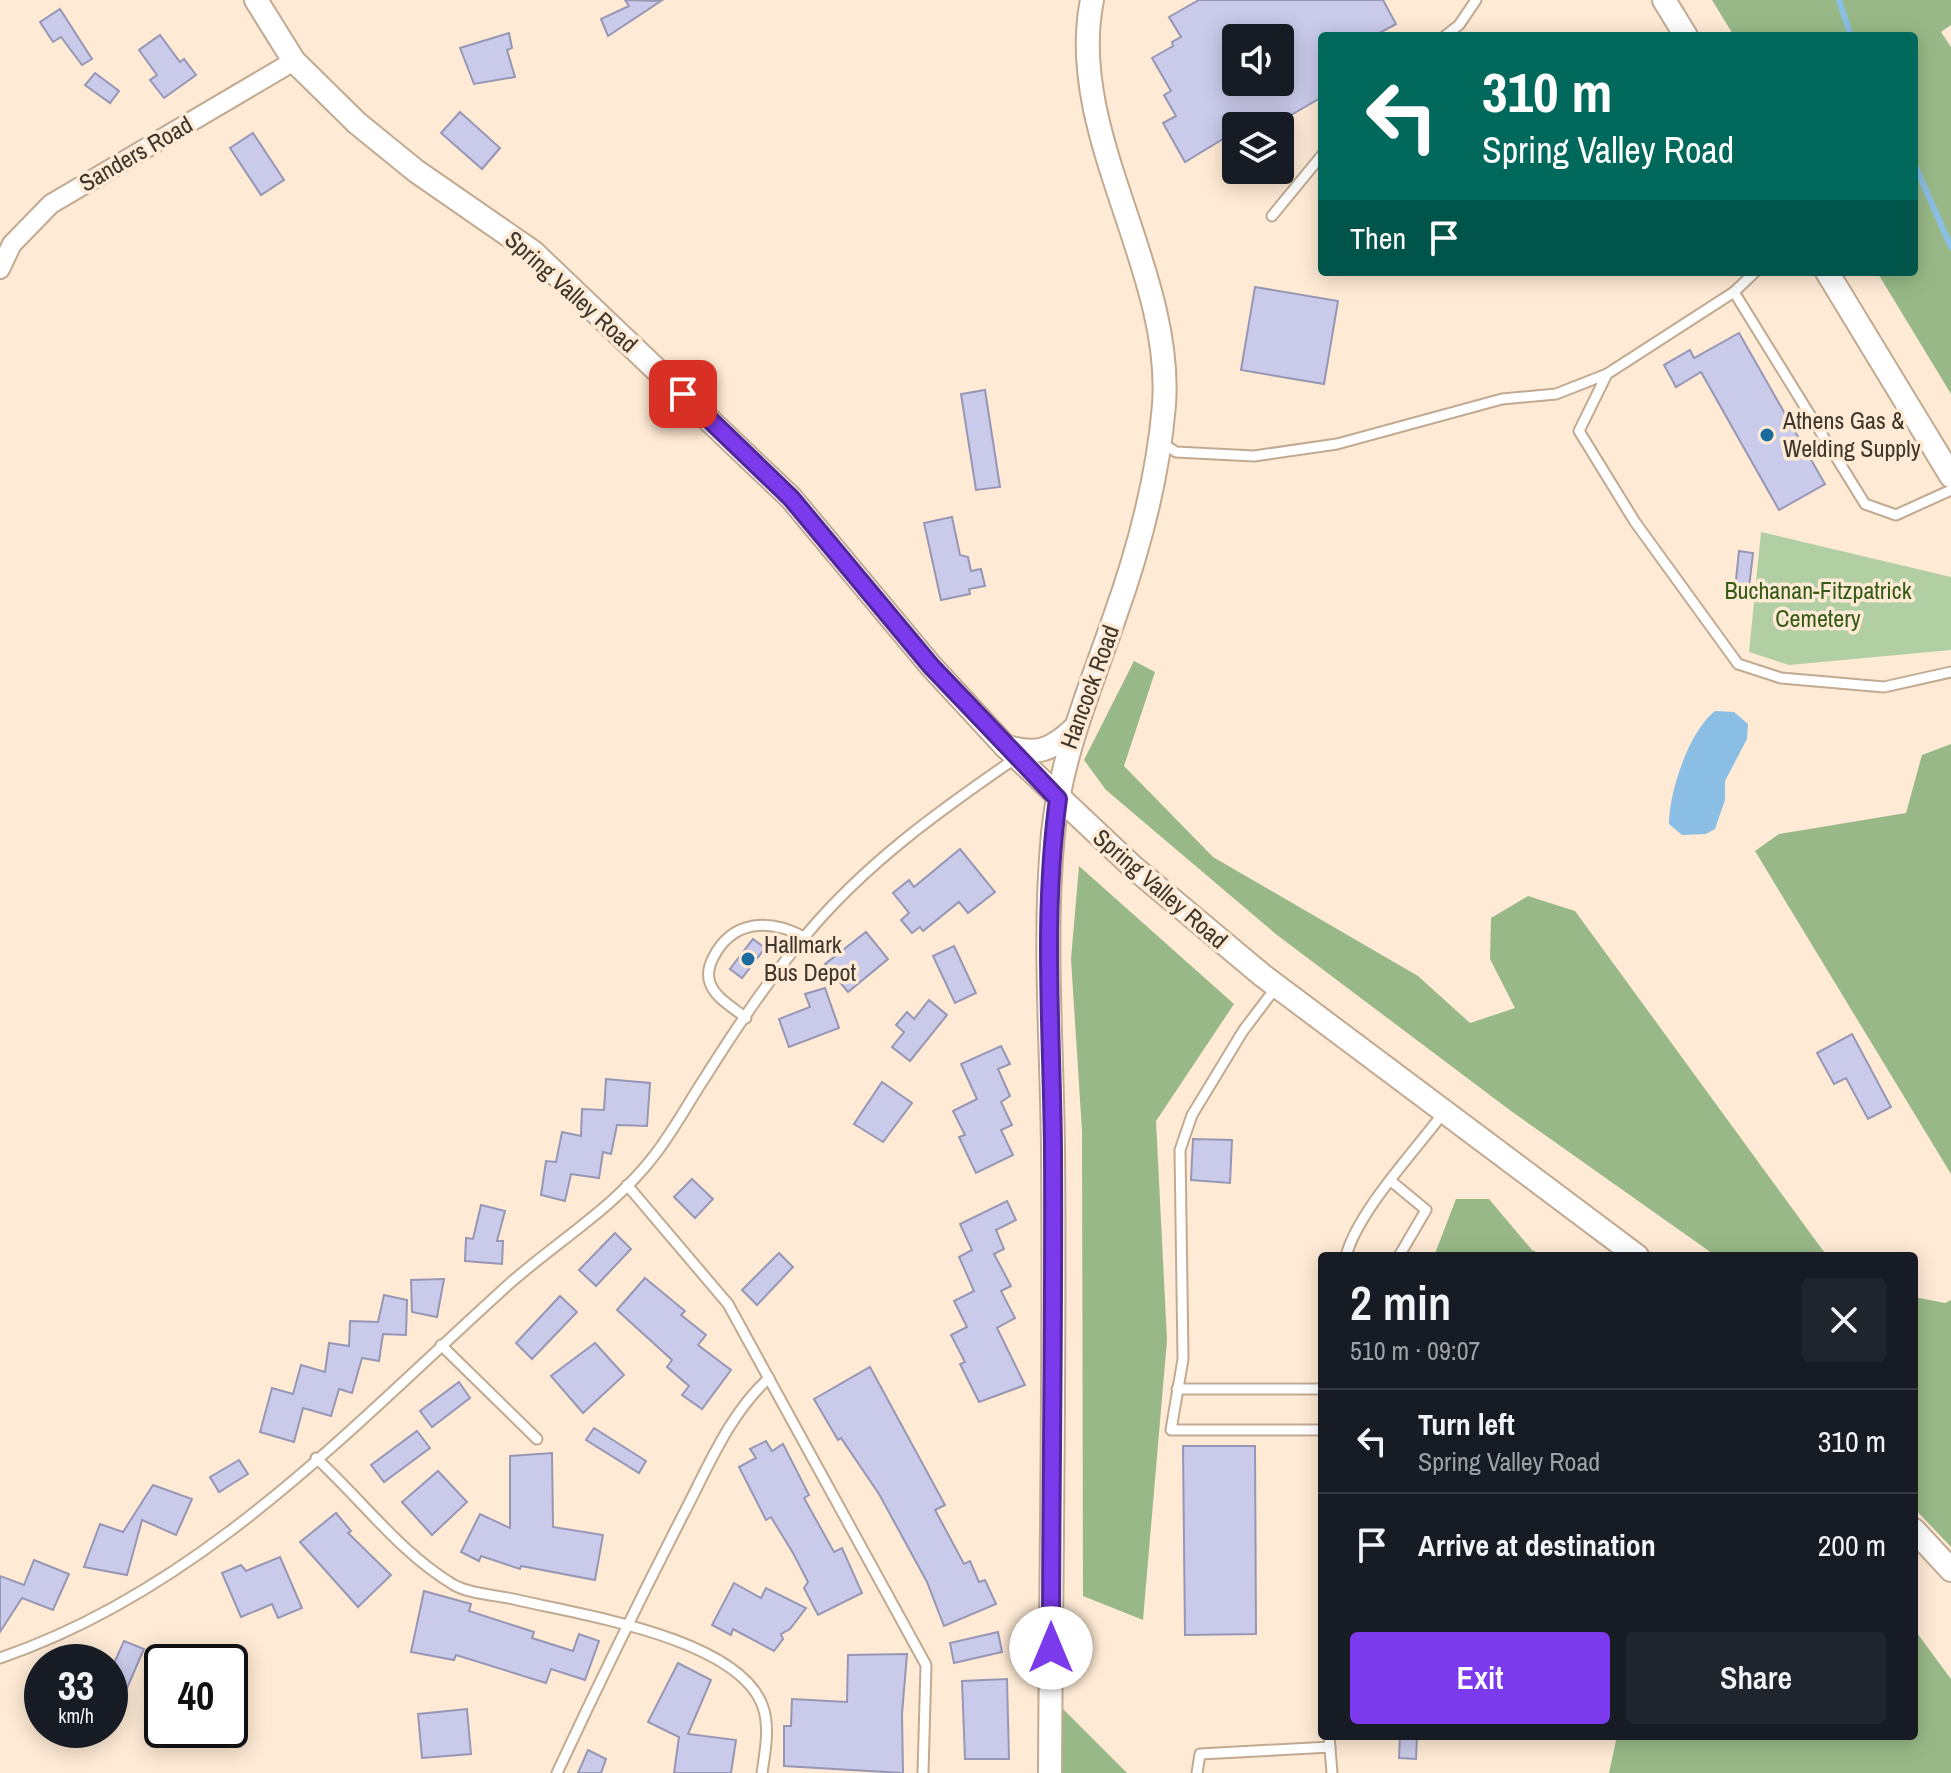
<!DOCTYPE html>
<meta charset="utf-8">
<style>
:root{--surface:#171b24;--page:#20242c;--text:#f1f3f6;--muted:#9ea1a6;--line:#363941;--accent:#7c3aed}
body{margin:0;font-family:"Archivo Narrow",sans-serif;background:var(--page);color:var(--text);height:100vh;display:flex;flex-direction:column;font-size:30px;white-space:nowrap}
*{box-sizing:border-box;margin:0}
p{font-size:26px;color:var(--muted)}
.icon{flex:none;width:44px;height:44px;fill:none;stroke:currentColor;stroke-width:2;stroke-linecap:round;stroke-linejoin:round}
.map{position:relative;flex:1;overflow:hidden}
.side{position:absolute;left:1318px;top:1252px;width:600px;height:488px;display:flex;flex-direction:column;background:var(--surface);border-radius:8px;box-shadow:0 4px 20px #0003}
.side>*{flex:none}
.top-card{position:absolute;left:1318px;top:32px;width:600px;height:244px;border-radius:8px;box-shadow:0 4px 20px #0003;background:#00695c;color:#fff;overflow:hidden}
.buttons{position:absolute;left:1222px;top:24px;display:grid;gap:16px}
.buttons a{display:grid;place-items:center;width:72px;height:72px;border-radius:8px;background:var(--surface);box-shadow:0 4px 20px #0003;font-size:40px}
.speed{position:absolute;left:24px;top:1644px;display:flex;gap:16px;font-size:40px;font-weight:700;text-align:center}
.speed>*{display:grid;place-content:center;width:104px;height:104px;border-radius:50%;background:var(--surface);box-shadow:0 4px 20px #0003;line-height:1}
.speed small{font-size:20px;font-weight:400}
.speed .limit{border:4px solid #111;border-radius:12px;background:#fff;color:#111}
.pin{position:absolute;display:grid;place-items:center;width:68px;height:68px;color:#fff;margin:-34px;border-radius:16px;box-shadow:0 4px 12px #0006}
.me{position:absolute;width:88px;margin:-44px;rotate:0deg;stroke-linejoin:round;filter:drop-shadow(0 0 6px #0008)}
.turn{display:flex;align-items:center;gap:28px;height:168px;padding:0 32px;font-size:36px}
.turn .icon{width:104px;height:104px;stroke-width:2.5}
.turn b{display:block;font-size:56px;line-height:68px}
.then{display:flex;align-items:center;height:76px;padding:0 32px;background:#0003;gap:16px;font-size:30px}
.round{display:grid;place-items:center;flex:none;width:84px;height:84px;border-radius:8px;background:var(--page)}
.summary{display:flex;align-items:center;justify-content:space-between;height:136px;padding:0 32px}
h1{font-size:48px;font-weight:600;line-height:60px}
.cta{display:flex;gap:16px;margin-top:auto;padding:16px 32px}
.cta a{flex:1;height:92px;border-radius:8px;background:var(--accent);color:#fff;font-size:32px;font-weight:600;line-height:92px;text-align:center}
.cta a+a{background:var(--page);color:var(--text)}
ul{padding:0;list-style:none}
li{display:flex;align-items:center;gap:24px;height:104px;padding:0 32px;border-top:2px solid var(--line)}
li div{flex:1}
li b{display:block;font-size:30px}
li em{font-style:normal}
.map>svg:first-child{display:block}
</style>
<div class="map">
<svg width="1951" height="1773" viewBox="0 0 1951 1773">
<rect width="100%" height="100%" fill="#feead5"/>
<polygon fill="#b2cfa3" points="1761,532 1951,577 1951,650 1789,665 1749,652"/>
<g fill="#98b987">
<polygon points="1712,0 1951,0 1951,25 1941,32 1951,47 1951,394 1877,272 1914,272 1914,36 1734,36"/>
<polygon points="1134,661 1155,672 1124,766 1213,857 1418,976 1470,1023 1515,1008 1490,959 1491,918 1528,896 1575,911 1827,1256 1716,1256 1511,1111 1277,935 1106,790 1084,760"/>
<polygon points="1951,744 1951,1174 1755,851 1779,834 1906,813 1922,755"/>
<polygon points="1079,866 1234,1004 1156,1121 1167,1340 1143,1620 1083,1596 1082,1131 1071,959"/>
<polygon points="1456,1199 1489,1199 1532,1250 1545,1256 1434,1256"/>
<polygon points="1914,1297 1945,1303 1951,1300 1951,1547 1914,1508"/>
<polygon points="1914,1629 1951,1679 1951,1773 1609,1773 1617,1736 1914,1736"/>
<polygon points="1058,1704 1127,1773 1059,1773"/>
</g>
<path fill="#8bbee4" d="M 1715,711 L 1734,712 L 1748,724 L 1747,739 L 1725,781 L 1725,800 L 1715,829 L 1706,834 L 1682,835 L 1669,824 C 1669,792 1689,731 1715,711 Z"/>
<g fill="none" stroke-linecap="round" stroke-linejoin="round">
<g stroke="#8bbee4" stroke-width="6">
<polyline points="1839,0 1851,36"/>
<polyline points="1914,163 1951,247"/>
</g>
</g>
<g fill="#cacaea" stroke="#9797b5" stroke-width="2" fill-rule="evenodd">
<polygon points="625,0 661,1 608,36 601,19 629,6"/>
<path d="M 1199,0 L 1383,0 L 1396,24 L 1374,36 L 1322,36 L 1322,97 L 1272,126 L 1236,126 L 1236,131 L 1185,162 L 1163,123 L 1176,116 L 1164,95 L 1171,91 L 1152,58 L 1173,46 L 1172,42 L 1181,37 L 1169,17 ZM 1236,38 L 1280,38 L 1280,82 L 1236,82 Z"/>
<polygon points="60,9 92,59 82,65 61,37 53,42 40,22"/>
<polygon points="509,33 512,48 507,50 515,77 474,84 460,48"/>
<polygon points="160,35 180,62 184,59 196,75 164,98 150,80 157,75 139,50"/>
<polygon points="95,73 119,91 110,103 85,85"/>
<polygon points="460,112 500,148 482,169 441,133"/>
<polygon points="253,133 284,180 261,195 230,148"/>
<polygon points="1255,287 1338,301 1324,384 1241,370"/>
<polygon points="1739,333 1825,484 1779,510 1701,372 1676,387 1664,365 1690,350 1694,358"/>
<polygon points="985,390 1000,487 976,490 961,394"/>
<polygon points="952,517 960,555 968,557 971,571 981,569 985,586 969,589 970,594 941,600 924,523"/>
<polygon points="1739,551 1753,553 1749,588 1735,589"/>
<polygon points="960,849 995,892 968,913 959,902 923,931 920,927 912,933 901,920 909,913 893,893 909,880 914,887"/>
<polygon points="866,932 888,959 848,992 825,964"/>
<polygon points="753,939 765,948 742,978 730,969"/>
<polygon points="954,946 976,993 955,1003 933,956"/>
<polygon points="825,988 839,1028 789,1047 779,1019 810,1007 805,994"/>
<polygon points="929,1000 947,1015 910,1061 892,1047 904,1032 896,1025 907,1012 914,1019"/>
<polygon points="1852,1034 1891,1107 1868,1119 1846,1078 1834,1084 1817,1053"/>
<polygon points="1001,1046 1010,1064 998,1069 1010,1096 1001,1102 1012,1125 1001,1130 1013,1155 976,1173 959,1137 965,1135 953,1111 977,1099 961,1064"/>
<polygon points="606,1079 650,1083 647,1126 617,1125 611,1154 603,1152 599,1178 571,1174 565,1201 541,1195 546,1161 556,1162 562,1132 581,1136 582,1109 604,1110"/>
<polygon points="882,1082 912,1103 883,1142 854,1124"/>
<polygon points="1193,1139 1232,1140 1230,1183 1191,1180"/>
<polygon points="692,1179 713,1199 695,1218 674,1197"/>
<polygon points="1007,1201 1016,1220 996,1230 1004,1249 994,1254 1011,1286 1001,1291 1015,1318 997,1328 1025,1385 979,1402 960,1364 965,1362 951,1335 967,1327 954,1301 974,1291 959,1257 972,1250 960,1224"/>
<polygon points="481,1205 505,1211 497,1241 503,1241 502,1264 465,1261 466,1238 473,1239"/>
<polygon points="615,1233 631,1249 596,1286 579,1270"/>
<polygon points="779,1253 793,1267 757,1305 742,1290"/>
<polygon points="645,1278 685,1311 681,1315 706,1335 698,1345 731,1370 702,1409 682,1395 689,1386 667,1367 672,1360 617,1310"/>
<polygon points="444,1279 437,1317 412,1312 411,1280"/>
<polygon points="384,1295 407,1300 406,1335 383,1334 379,1361 362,1358 352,1393 339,1389 331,1416 303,1408 294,1442 260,1432 272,1388 293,1394 301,1365 325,1372 329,1343 349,1346 350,1321 378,1322"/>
<polygon points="560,1296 577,1312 532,1359 516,1343"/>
<polygon points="595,1343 624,1375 583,1413 551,1376"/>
<polygon points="870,1367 945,1505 935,1510 964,1564 970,1561 979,1582 985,1580 996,1604 944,1626 927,1582 879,1494 841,1438 838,1440 814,1399"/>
<polygon points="459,1382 470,1398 432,1427 420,1411"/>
<polygon points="594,1428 646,1461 639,1473 586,1440"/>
<polygon points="417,1431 430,1448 384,1482 371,1465"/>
<polygon points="766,1441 772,1451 783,1444 809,1495 804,1498 834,1552 842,1548 862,1593 818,1615 804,1588 808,1582 793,1553 771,1517 766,1520 739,1467 756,1458 750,1449"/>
<polygon points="1183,1446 1255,1446 1256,1634 1185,1635"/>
<polygon points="552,1453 553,1527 603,1535 595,1580 521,1566 520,1569 481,1556 479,1561 461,1552 480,1514 510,1528 510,1456"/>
<polygon points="239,1460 248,1474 219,1492 210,1477"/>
<polygon points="438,1471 467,1502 432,1535 402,1502"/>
<polygon points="153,1485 192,1499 176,1535 142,1520 127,1575 84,1567 100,1524 123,1532"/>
<polygon points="336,1513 351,1531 348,1533 391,1575 358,1607 300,1542"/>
<polygon points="280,1557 302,1608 278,1618 272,1604 241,1617 222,1573 241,1565 246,1571"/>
<polygon points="34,1560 69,1574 53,1610 22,1598 0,1632 0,1576 24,1585"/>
<polygon points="734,1583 761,1598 766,1588 806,1608 790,1629 781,1634 783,1639 774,1651 733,1629 731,1635 712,1625"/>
<polygon points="424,1591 471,1604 469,1611 534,1632 532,1638 573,1651 579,1634 599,1641 585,1680 551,1669 546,1683 456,1655 454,1660 411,1652"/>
<polygon points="998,1632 1002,1652 954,1663 950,1643"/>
<polygon points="124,1641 144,1649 124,1695 110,1689 110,1672"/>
<polygon points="907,1654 902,1714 903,1773 784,1766 784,1726 791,1726 792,1699 847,1702 848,1655"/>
<polygon points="678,1663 711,1680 688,1734 736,1740 731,1773 674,1773 679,1737 648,1722"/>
<polygon points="1007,1679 1009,1759 965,1759 962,1681"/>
<polygon points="467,1709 471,1754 422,1758 418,1714"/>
<polygon points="1400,1736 1417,1736 1416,1759 1399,1758"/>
<polygon points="588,1750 606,1759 601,1773 578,1773"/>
</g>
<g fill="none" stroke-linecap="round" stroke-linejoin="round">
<defs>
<g id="service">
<polyline points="1445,36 1459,25 1476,0"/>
<polyline points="1272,216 1322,155"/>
<polyline points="1755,272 1734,292 1865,504 1896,515 1951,490"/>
<polyline points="1734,292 1607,374 1579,431 1635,522 1738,664 1781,678 1884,687 1951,672"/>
<polyline points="1162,443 1176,452 1254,456 1337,444 1502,399 1556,394 1607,374"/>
<polyline points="1277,986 1243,1031 1192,1115 1180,1150 1183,1359 1171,1430 1322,1430"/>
<path d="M 746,1018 C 734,1008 715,998 710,983 C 707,975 709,966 713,958 C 732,920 769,918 804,937"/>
<polyline points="1391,1181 1426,1210 1399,1256"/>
<polyline points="627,1185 728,1304 926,1665 923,1773"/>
<path d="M 1346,1256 C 1358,1211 1415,1151 1444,1112"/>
<polyline points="441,1345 537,1439"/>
<polyline points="1177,1389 1322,1389"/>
<path d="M 316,1458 C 362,1500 400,1553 454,1585 C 470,1594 495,1595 513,1599 C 576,1614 739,1637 763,1707 C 770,1728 765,1752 762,1773"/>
<path d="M 0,1658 C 203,1589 353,1425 508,1285 C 555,1243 615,1207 653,1157 C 673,1132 688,1103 706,1076 C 736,1028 769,979 806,935 C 866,863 939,811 1016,758"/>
<polyline points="1329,1736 1332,1773"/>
<path d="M 557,1773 C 598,1685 640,1599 684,1513 C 708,1467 730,1413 769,1378"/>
<polyline points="1197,1773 1200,1754 1330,1747"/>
</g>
<polyline id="minor" points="0,269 12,244 51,204 294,61"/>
<g id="tertiary">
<polyline points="256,0 294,61 357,123 416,171 533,252 791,498 931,666 1005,746 1133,867 1262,975 1637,1256"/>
<polyline points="1664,0 1686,36"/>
<polyline points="1827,272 1951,476"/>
<path d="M 1005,746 C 1035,756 1051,751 1074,729"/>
<polyline points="1914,1530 1951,1570"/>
<path d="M 1050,1773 C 1051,1565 1055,1357 1053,1149 C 1052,1044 1043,938 1053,833 C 1061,756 1090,689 1115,616 C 1139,549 1158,477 1164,405 C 1174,269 1065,133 1092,0"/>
</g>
</defs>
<use href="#service" stroke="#c1aa91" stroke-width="13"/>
<use href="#minor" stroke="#c1aa91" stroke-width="22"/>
<use href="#tertiary" stroke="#c1aa91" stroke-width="26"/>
<use href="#service" stroke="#fff" stroke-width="9"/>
<use href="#minor" stroke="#fff" stroke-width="18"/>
<use href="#tertiary" stroke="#fff" stroke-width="22"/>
</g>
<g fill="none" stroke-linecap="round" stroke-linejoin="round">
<defs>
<path id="route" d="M 683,394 L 791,498 L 931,666 L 1058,799 C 1042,915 1052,1033 1053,1150 C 1054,1316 1051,1482 1051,1648"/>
</defs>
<use href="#route" stroke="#51269a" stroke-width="20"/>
<use href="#route" stroke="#7c3aed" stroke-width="14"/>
</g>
<g fill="#1c6b9d" stroke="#feead5" stroke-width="3">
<circle cx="1767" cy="435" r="8"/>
<circle cx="748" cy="959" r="8"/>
</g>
<g text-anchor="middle" stroke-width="7" stroke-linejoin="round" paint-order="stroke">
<g font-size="24" fill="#3f362b" stroke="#feead5">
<text transform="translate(136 154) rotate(-30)" y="8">Sanders Road</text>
<text transform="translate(571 292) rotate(42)" y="8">Spring Valley Road</text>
<text transform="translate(1090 687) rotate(-70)" y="8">Hancock Road</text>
<text transform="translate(1160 889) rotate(41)" y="8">Spring Valley Road</text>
</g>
<g font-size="24" fill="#3f362b" stroke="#feead5" text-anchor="start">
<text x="1783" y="429">Athens Gas &amp;<tspan x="1783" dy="28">Welding Supply</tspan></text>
<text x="764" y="953">Hallmark<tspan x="764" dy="28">Bus Depot</tspan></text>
</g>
<g font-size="24" fill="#335b16" stroke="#feead5">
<text x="1818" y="599">Buchanan-Fitzpatrick<tspan x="1818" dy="28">Cemetery</tspan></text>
</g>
</g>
</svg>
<div class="buttons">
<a><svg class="icon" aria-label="sound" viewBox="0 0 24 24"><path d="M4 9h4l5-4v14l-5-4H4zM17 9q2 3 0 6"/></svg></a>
<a><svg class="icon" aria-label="layers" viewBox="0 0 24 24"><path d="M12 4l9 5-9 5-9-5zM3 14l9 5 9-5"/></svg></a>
</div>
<div class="speed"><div>33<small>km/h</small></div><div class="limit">40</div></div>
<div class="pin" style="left:683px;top:394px;background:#d93025"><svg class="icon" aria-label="arrive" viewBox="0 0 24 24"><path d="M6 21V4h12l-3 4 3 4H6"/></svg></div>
<svg class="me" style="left:1051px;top:1648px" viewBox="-20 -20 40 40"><circle r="19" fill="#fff"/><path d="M0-13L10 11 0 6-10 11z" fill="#7c3aed"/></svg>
<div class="top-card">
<div class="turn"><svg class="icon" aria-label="left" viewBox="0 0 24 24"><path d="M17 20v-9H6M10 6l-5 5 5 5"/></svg><div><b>310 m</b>Spring Valley Road</div></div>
<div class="then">Then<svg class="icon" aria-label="arrive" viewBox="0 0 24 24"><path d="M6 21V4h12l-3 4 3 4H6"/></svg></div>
</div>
<section class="side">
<div class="summary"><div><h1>2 min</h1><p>510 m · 09:07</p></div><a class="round"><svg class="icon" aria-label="close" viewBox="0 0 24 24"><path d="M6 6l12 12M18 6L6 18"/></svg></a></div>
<ul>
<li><svg class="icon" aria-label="left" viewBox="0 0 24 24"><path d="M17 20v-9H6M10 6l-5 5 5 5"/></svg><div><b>Turn left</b><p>Spring Valley Road</p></div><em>310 m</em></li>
<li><svg class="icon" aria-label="arrive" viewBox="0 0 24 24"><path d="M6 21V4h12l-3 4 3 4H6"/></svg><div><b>Arrive at destination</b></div><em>200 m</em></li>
</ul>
<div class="cta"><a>Exit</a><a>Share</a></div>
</section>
</div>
